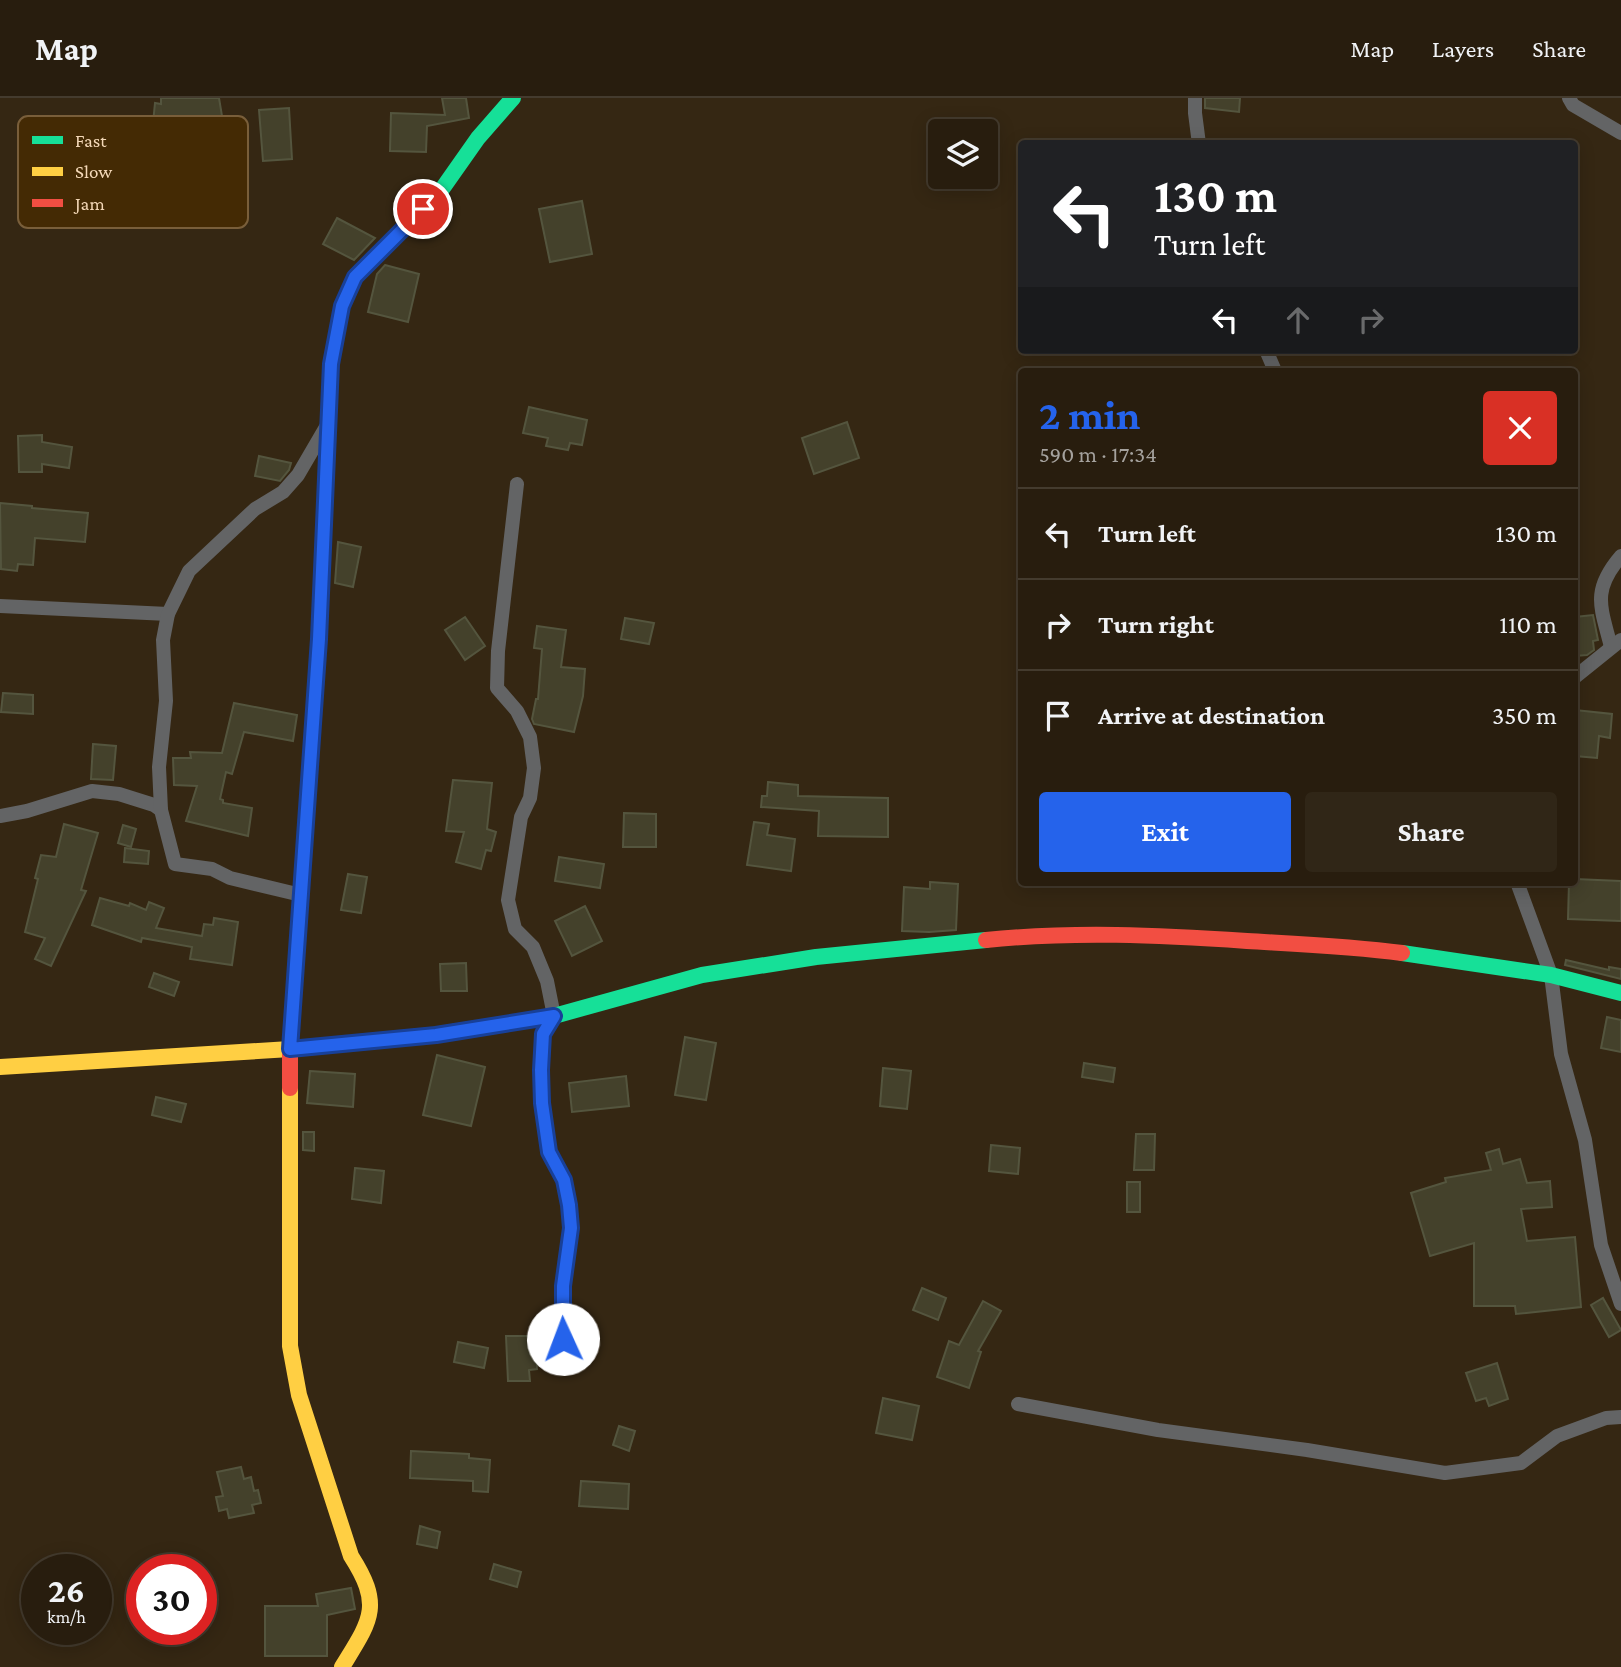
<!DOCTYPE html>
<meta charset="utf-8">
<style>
:root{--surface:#281d0e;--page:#302617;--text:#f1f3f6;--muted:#a5a29e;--line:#443b2e;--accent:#2563eb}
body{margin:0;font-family:"Crimson Pro",serif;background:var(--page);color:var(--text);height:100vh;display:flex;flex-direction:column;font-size:26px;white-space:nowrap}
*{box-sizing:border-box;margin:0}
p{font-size:23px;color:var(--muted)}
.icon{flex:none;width:38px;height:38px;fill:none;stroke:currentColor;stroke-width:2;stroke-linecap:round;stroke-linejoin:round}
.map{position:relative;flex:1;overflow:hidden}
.drawer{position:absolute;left:1018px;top:270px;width:560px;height:518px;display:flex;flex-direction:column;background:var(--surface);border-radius:7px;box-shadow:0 4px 18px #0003,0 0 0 2px var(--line)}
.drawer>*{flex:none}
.banner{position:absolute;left:1018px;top:42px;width:560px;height:214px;border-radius:7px;box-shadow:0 4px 18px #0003,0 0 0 2px var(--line);background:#202124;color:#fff;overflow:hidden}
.controls{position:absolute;left:928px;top:21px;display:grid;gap:14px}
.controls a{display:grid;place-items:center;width:70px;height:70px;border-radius:7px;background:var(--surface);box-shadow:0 4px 18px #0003,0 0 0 2px var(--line);font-size:35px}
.speed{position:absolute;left:21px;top:1456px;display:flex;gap:14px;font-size:35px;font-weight:700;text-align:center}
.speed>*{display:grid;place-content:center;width:91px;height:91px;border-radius:50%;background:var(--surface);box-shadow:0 4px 18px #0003,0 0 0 2px var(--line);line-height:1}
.speed small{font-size:18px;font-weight:400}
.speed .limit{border:10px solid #d22;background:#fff;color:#111}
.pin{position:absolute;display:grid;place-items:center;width:60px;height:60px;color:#fff;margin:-30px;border:4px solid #fff;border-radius:50%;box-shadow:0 2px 7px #0007}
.me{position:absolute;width:77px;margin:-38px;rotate:358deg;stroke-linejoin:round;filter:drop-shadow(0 0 5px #0008)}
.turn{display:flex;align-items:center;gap:24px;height:147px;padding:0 21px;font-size:32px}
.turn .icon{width:91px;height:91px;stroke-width:2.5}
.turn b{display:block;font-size:49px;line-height:60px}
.lanes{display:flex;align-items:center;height:66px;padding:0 21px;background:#0003;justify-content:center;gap:35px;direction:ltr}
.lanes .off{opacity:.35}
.round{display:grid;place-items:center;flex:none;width:74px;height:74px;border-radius:7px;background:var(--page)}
.summary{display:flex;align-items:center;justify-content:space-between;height:119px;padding:0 21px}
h1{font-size:42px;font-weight:700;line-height:52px;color:var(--accent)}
.button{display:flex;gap:14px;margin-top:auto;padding:14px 21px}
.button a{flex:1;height:80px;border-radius:7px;background:var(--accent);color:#fff;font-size:28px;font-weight:700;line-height:80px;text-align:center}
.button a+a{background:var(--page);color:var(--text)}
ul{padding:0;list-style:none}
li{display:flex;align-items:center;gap:21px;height:91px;padding:0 21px;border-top:2px solid var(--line)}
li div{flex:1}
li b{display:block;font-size:26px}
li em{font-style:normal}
header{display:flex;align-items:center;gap:42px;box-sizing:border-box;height:98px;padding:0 35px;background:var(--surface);border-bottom:2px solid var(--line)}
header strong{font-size:33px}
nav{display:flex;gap:38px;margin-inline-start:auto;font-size:24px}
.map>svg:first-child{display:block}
</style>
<header>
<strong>Map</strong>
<nav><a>Map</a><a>Layers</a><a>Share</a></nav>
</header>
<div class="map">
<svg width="1621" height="1569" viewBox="0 0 1621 1569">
<rect width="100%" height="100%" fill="#352713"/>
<g fill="#44412b" stroke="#54553e" stroke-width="2">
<polygon points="161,0 219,0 225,36 228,36 230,60 187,63 183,91 147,86 155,5 161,6"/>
<polygon points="442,0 466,0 469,20 427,28 426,54 390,53 391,15 445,17"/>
<polygon points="1205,0 1240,0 1239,14 1205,10"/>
<polygon points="289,10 292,61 263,63 259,12"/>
<polygon points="582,103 592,156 550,164 539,111"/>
<polygon points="337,120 375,140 354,162 323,146"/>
<polygon points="385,167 419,176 408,224 368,214 377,176"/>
<polygon points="529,309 587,322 582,347 570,345 568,352 546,348 548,340 523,335"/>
<polygon points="847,324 859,360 814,376 802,340"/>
<polygon points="42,337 42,344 72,349 69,370 42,366 42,374 19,374 18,338"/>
<polygon points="259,358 291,365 289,372 280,383 255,378"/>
<polygon points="0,405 32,408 32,410 88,415 85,444 35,440 33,467 18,466 17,473 1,471"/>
<polygon points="338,444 361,449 353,489 335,485"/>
<polygon points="1593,517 1598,542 1593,543 1594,552 1587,557 1575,558 1575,519"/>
<polygon points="465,519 485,548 465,562 445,532"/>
<polygon points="625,520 654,525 649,546 621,541"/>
<polygon points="537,528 566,532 561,569 585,571 583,598 574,634 534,626 532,621 536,601 538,601 542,551 534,550"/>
<polygon points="3,595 33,597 33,616 1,614"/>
<polygon points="234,605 297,617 293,643 244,634 232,676 226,674 220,701 223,702 223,705 252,710 248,738 186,723 197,688 174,687 173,660 191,660 190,654 222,655"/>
<polygon points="1575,612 1612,616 1610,640 1599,638 1597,660 1575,658"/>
<polygon points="93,646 116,648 113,682 91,681"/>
<polygon points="453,682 492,685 487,731 496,734 491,753 486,752 481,771 456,764 464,734 446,733"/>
<polygon points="768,684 798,687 798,698 888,700 888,739 818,738 819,713 761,709 762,698 767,698"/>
<polygon points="624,715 656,716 656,749 623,749"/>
<polygon points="754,724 769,726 767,737 795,741 791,773 747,767"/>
<polygon points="64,726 98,735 81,792 86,793 51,868 35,861 45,840 25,834 38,781 35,780 41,757 56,759"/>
<polygon points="123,727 136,731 131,749 118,745"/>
<polygon points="125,750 149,753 148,766 124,764"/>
<polygon points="559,759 604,766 600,790 555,783"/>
<polygon points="348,776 367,779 361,815 341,812"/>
<polygon points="1575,781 1621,783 1621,823 1568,821 1569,784 1575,784"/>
<polygon points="930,784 958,786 956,832 929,834 902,833 904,789 930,791"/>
<polygon points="100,800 129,808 130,805 146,812 149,804 164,810 156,830 202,838 204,826 213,827 214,820 238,824 232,867 190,861 192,849 142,840 141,844 92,827"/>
<polygon points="585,808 602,843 572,858 555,823"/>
<polygon points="1566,862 1609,872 1609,869 1621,871 1621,881 1565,867"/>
<polygon points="466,865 467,893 441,893 440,866"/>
<polygon points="154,875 179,884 174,898 149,889"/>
<polygon points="1607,919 1621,922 1621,954 1601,950"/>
<polygon points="685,939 716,945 706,1002 675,997"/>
<polygon points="437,957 485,969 471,1028 423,1017"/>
<polygon points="1084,965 1115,970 1113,984 1082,979"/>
<polygon points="883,970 911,973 907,1011 880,1008"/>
<polygon points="310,973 355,976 353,1009 307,1005"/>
<polygon points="626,978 629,1008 572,1014 569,985"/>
<polygon points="156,999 186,1006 181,1024 152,1017"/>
<polygon points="303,1034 314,1034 314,1053 303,1052"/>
<polygon points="1136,1036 1155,1036 1154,1072 1134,1072"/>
<polygon points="991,1047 1020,1050 1018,1076 989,1073"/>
<polygon points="1499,1051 1503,1066 1520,1061 1527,1085 1550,1083 1552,1109 1521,1111 1527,1143 1575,1139 1581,1209 1516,1216 1515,1208 1474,1208 1474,1145 1430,1158 1411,1095 1446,1084 1445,1080 1491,1072 1486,1055"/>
<polygon points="355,1070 384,1073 381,1105 352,1101"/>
<rect x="1127" y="1084" width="13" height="30"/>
<polygon points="922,1190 946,1200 938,1222 913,1212"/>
<polygon points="1603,1200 1621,1232 1609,1239 1591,1207"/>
<polygon points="983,1203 1001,1213 978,1253 981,1254 969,1290 937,1279 949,1243 959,1247"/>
<polygon points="506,1238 529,1238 529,1245 536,1245 537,1271 529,1272 530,1283 508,1283"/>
<polygon points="458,1244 488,1250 484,1270 454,1264"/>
<polygon points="1497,1265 1508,1301 1489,1308 1486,1300 1476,1303 1466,1275"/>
<polygon points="883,1300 919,1308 912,1342 876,1335"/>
<polygon points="619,1328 635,1333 629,1353 613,1347"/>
<polygon points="411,1353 469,1356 469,1360 490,1362 488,1394 473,1393 473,1383 410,1380"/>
<polygon points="241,1369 244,1381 251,1379 254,1393 258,1392 261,1405 252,1407 254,1415 229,1420 227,1411 219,1413 216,1399 223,1398 217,1374"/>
<polygon points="581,1383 629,1386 628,1411 579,1408"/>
<polygon points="420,1428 440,1434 437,1450 417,1446"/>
<polygon points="494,1466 521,1474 517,1489 490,1481"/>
<polygon points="351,1490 355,1511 327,1517 327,1558 265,1558 265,1508 318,1508 316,1496"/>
</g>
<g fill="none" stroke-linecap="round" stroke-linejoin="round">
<g stroke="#636465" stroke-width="14">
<polyline points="1195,0 1195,15 1199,46"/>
<polyline points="1569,0 1573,7 1621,35"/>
<polyline points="1266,252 1275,273"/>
<polyline points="517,386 498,553 497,590 517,613 530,639 534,670 530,700 521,719 508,802 515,831 533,849 547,883 554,918 543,936 541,972 542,1005 549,1054 564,1082 569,1107 571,1130 563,1188 563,1241"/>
<polyline points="0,508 168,516"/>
<path d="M 1611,549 C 1601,509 1591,493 1621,458"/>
<polyline points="1575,579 1621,542"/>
<polyline points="0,718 27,713 92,693 119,696 154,707 161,712"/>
<polyline points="1517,784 1551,877 1561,956 1585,1042 1601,1147 1621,1206"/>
<polyline points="301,797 230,780 212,771 175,766 161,712 159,669 166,603 163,542 168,516 189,473 255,411 283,394 298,377 326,329"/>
<polyline points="1018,1306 1158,1332 1307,1352 1445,1375 1521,1365 1557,1338 1606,1320 1621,1319"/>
</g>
<g stroke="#16e098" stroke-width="16">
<polyline points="325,408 331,266 342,208 355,179 440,94 478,40 513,0"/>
<polyline points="1402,855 1551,877 1621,895"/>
<polyline points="434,937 554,918 702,877 816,859 986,842"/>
</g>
<g stroke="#ffcf43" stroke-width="16">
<polyline points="309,682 319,541 325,408"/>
<polyline points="0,969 290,951 434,937"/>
<path d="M 290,990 L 290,1248 L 299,1297 L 351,1458 C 383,1508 371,1522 342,1569"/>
</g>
<g stroke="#f24e42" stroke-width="16">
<path d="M 986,842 C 1073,833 1160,837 1247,843 C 1299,846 1351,848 1402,855"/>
<polyline points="290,990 290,951 309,682"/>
</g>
</g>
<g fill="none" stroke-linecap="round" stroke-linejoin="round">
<defs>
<polyline id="route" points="423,111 355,179 342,208 331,266 319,541 290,951 436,937 554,918 543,936 541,972 542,1005 549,1054 564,1082 569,1107 571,1130 563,1188 563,1241"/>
</defs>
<use href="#route" stroke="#184099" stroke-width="18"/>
<use href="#route" stroke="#2563eb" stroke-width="12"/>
</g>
<rect x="18" y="18" width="230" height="112" rx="10" fill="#442a04" stroke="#795e3a" stroke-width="2"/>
<rect x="32" y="38" width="31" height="8" fill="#16e098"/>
<rect x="32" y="69" width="31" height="9" fill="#ffcf43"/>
<rect x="32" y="101" width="31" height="8" fill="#f24e42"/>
<g font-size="19" fill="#f4d8b8">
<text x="75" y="49">Fast</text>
<text x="75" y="80">Slow</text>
<text x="75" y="112">Jam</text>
</g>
</svg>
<div class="controls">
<a><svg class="icon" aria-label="layers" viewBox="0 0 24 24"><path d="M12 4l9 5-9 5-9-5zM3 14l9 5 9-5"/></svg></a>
</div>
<div class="speed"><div>26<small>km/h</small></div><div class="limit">30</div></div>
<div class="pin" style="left:423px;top:111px;background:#d93025"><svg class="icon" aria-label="arrive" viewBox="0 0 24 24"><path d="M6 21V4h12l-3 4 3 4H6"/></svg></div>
<svg class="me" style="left:563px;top:1241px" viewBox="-20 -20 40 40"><circle r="19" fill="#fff"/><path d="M0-13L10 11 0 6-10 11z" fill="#2563eb"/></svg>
<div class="banner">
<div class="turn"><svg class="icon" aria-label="left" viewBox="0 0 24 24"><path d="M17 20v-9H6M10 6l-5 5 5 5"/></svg><div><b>130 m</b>Turn left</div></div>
<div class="lanes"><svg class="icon" aria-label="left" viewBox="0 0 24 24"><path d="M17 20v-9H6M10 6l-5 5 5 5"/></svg><svg class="icon off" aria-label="ahead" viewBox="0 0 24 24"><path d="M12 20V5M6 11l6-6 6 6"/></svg><svg class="icon off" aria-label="right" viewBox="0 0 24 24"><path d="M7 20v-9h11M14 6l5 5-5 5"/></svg></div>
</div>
<section class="drawer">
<div class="summary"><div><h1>2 min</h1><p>590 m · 17:34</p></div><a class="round" style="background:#d93025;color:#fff"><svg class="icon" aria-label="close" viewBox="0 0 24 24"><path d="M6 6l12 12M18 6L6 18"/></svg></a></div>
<ul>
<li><svg class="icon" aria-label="left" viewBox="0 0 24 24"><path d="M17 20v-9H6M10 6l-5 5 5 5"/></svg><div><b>Turn left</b></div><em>130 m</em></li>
<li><svg class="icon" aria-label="right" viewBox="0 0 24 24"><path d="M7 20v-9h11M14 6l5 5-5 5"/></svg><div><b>Turn right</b></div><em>110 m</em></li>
<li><svg class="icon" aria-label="arrive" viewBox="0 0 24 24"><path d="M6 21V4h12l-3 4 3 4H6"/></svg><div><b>Arrive at destination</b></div><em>350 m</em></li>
</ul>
<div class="button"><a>Exit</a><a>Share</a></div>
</section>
</div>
